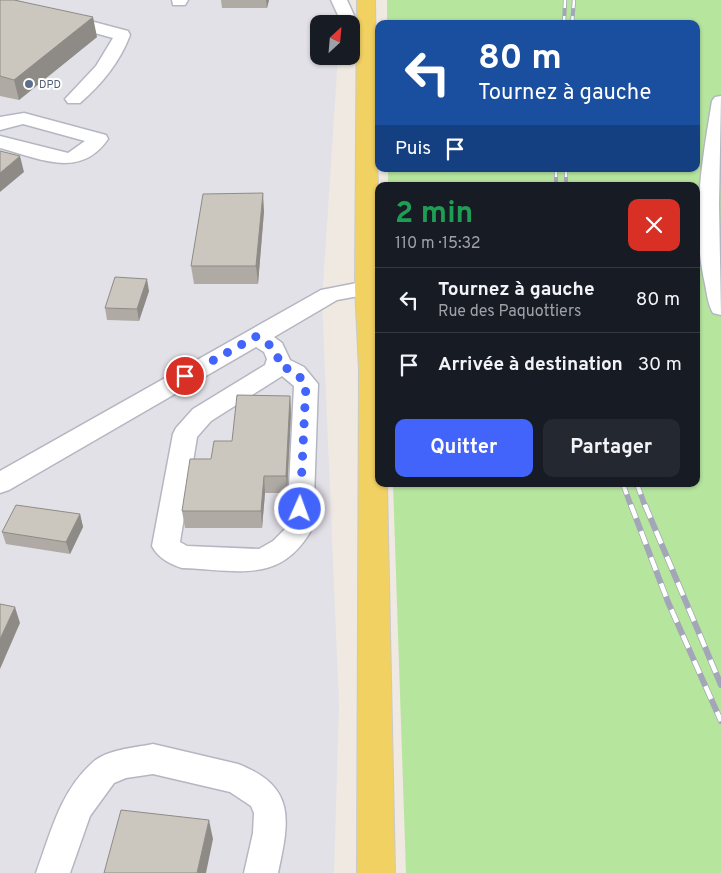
<!DOCTYPE html>
<html lang="fr">
<meta charset="utf-8">
<style>
:root{--surface:#171b24;--page:#242831;--text:#f1f3f6;--muted:#9ea1a6;--line:#363941;--accent:#4264fb}
body{margin:0;font-family:Overpass,sans-serif;background:var(--page);color:var(--text);height:100vh;display:flex;flex-direction:column;font-size:19px;white-space:nowrap}
*{box-sizing:border-box;margin:0}
p{font-size:16px;color:var(--muted)}
.icon{flex:none;width:28px;height:28px;fill:none;stroke:currentColor;stroke-width:2;stroke-linecap:round;stroke-linejoin:round}
.map{position:relative;flex:1;overflow:hidden}
.panel{position:absolute;left:375px;top:182px;width:325px;height:305px;display:flex;flex-direction:column;background:var(--surface);border-radius:10px;box-shadow:0 1px 4px #0004}
.panel>*{flex:none}
.hud{position:absolute;left:375px;top:20px;width:325px;height:152px;border-radius:10px;box-shadow:0 1px 4px #0004;background:#1a4fa0;color:#fff;overflow:hidden}
.needle{width:32px;rotate:26deg}
.fabs{position:absolute;left:310px;top:15px;display:grid;gap:10px}
.fabs a{display:grid;place-items:center;width:50px;height:50px;border-radius:10px;background:var(--surface);box-shadow:0 1px 4px #0004;font-size:25px}
.pin{position:absolute;display:grid;place-items:center;width:42px;height:42px;color:#fff;margin:-21px;border:2px solid #fff;border-radius:50%;box-shadow:0 1px 5px #0007}
.me{position:absolute;width:55px;margin:-28px;rotate:2deg;stroke-linejoin:round;filter:drop-shadow(0 0 4px #0008)}
.turn{display:flex;align-items:center;gap:18px;height:105px;padding:0 20px;font-size:22px}
.turn .icon{width:65px;height:65px;stroke-width:2.5}
.turn b{display:block;font-size:35px;line-height:42px}
.then{display:flex;align-items:center;height:48px;padding:0 20px;background:#0003;gap:10px;font-size:19px}
.round{display:grid;place-items:center;flex:none;width:52px;height:52px;border-radius:10px;background:var(--page)}
.headline{display:flex;align-items:center;justify-content:space-between;height:85px;padding:0 20px}
h1{font-size:30px;font-weight:700;line-height:38px;color:#1e9e55}
.action{display:flex;gap:10px;margin-top:auto;padding:10px 20px}
.action a{flex:1;height:58px;border-radius:10px;background:var(--accent);color:#fff;font-size:20px;font-weight:700;line-height:58px;text-align:center}
.action a+a{background:var(--page);color:var(--text)}
ul{padding:0;list-style:none}
li{display:flex;align-items:center;gap:15px;height:65px;padding:0 20px;border-top:1px solid var(--line)}
li div{flex:1}
li b{display:block;font-size:19px}
li em{font-style:normal}
.map>svg:first-child{display:block}
</style>
<div class="map">
<svg width="721" height="873" viewBox="0 0 721 873">
<rect width="100%" height="100%" fill="#efe9e1"/>
<polygon fill="#e3e1e8" points="0,0 341,0 340,24 319,24 319,56 338,56 322,301 339,704 334,873 0,873"/>
<polygon fill="#b6e59e" points="387,0 721,0 721,873 406,873 393,484 696,484 696,186 388,186 388,169 696,169 696,24 387,24"/>
<g fill="none" stroke-linecap="round" stroke-linejoin="round">
<defs>
<g id="minor">
<path d="M 0,0 L 11,0 L 128,31 L 130,35 C 120,62 102,84 80,103 L 68,103 L 65,99 L 96,66 L 113,38 L 0,7 Z"/>
<polygon points="172,0 188,0 185,5 173,5"/>
<polygon points="331,0 347,0 358,24 356,27 351,29 351,24 342,24"/>
<path d="M 721,96 L 719,204 L 721,315 L 713,313 C 708,305 707,294 705,284 C 691,223 702,161 712,101 L 715,97 Z"/>
<path d="M 24,113 L 106,135 L 108,139 C 80,180 39,158 0,148 L 0,136 L 68,153 L 85,141 L 23,124 L 0,130 L 0,117 Z"/>
<path d="M 367,281 L 375,283 L 378,288 L 375,293 L 337,300 L 274,337 L 282,343 L 290,360 L 304,367 L 318,384 L 313,527 C 282,585 238,570 182,568 C 170,564 158,558 152,546 L 173,434 L 176,428 L 193,409 L 265,365 L 267,359 L 264,352 L 256,347 L 9,490 L 0,493 L 0,471 L 321,290 ZM 282,376 L 294,386 L 287,527 L 273,541 L 259,549 L 187,546 L 180,542 L 197,437 L 211,421 Z"/>
<path d="M 153,744 L 238,764 C 297,787 289,821 278,873 L 244,873 L 253,833 L 254,813 L 251,806 L 230,792 L 153,774 L 126,778 L 114,783 L 90,816 L 70,873 L 36,873 C 50,835 60,792 91,764 C 106,749 134,748 153,744 Z"/>
</g>
<polygon id="major" points="357,0 375,0 379,269 379,484 387,484 395,873 357,873 359,370 355,288"/>
</defs>
<use href="#minor" stroke="#b4b7c1" stroke-width="3"/>
<use href="#major" stroke="#c9c9c9" stroke-width="2"/>
<use href="#minor" fill="#fff" fill-rule="evenodd"/>
<use href="#major" fill="#f2d163" fill-rule="evenodd"/>
<defs>
<g id="rail-far2">
<polyline points="564,24 565,0"/>
<polyline points="572,24 574,0"/>
<polyline points="556,169 556,186"/>
<polyline points="566,169 566,186"/>
</g>
<g id="rail-far1">
<polyline points="623,484 631,506"/>
<polyline points="637,484 645,506"/>
</g>
<g id="rail">
<polyline points="631,505 668,602 721,721"/>
<polyline points="645,505 721,685"/>
</g>
</defs>
<use href="#rail-far2" stroke="#a3a6b8" stroke-width="4"/>
<use href="#rail-far1" stroke="#a3a6b8" stroke-width="5.5"/>
<use href="#rail" stroke="#a3a6b8" stroke-width="6"/>
<use href="#rail-far2" stroke="#fff" stroke-width="2.5" stroke-dasharray="8" stroke-linecap="butt"/>
<use href="#rail-far1" stroke="#fff" stroke-width="4" stroke-dasharray="11" stroke-linecap="butt"/>
<use href="#rail" stroke="#fff" stroke-width="4.5" stroke-dasharray="14" stroke-linecap="butt"/>
</g>
<g fill="#afaba4">
<polygon points="0,0 97,37 19,100 0,96"/>
<polygon points="221,0 269,0 267,8 222,8"/>
<polygon points="264,211 258,284 194,284 191,266"/>
<polygon points="149,291 139,321 107,320 105,308"/>
<polygon points="290,396 291,413 287,493 265,493 262,528 185,528 182,511 211,459 232,441"/>
<polygon points="80,514 83,527 70,554 6,544 2,532"/>
</g>
<g fill="#8e8b86">
<polygon points="266,0 269,0 267,8"/>
<polygon points="93,17 97,37 19,100 14,80"/>
<polygon points="20,156 24,172 0,192 0,173"/>
<polygon points="263,193 264,211 258,284 256,266"/>
<polygon points="147,279 149,291 139,321 137,309"/>
<polygon points="290,396 291,413 287,493 286,476"/>
<polygon points="264,476 265,493 262,528 261,511"/>
<polygon points="80,514 83,527 70,554 66,542"/>
<polygon points="15,607 20,623 0,669 0,639"/>
<polygon points="209,820 213,839 206,873 197,873"/>
</g>
<g fill="#cbc7bf" stroke="#8e8b86">
<polygon points="0,0 14,0 93,17 14,80 0,76"/>
<polygon points="0,151 20,156 0,173"/>
<polygon points="263,193 256,266 191,266 203,194"/>
<polygon points="115,277 147,279 137,309 105,308"/>
<polygon points="237,395 290,396 286,476 264,476 261,511 182,511 190,459 211,459 214,441 232,441"/>
<polygon points="16,505 80,514 66,542 2,532"/>
<polygon points="0,604 15,607 0,639"/>
<polygon points="121,810 209,820 197,873 104,873"/>
</g>
<g fill="none" stroke-linecap="round" stroke-linejoin="round">
<path stroke="#4264fb" stroke-width="9" stroke-dasharray="0 16.2" d="M 185,376 L 257,336 C 267,343 280,350 278,364 L 296,373 L 306,384 L 300,509"/>
</g>
<circle fill="#5c6f8a" stroke="#fff" stroke-width="2" cx="29" cy="84" r="5"/>
<g text-anchor="middle" stroke-width="4" stroke-linejoin="round" paint-order="stroke">
<g font-size="11" fill="#4e5e75" stroke="#fff" text-anchor="start">
<text x="39" y="88">DPD</text>
</g>
</g>
</svg>
<div class="fabs">
<a><svg class="needle" viewBox="-14 -14 28 28"><path d="M0-13l5 13h-10z" fill="#e53935"/><path d="M0 13l5-13h-10z" fill="#9ea1a6"/></svg></a>
</div>
<div class="pin" style="left:185px;top:376px;background:#d93025"><svg class="icon" aria-label="arrive" viewBox="0 0 24 24"><path d="M6 21V4h12l-3 4 3 4H6"/></svg></div>
<svg class="me" style="left:300px;top:509px" viewBox="-20 -20 40 40"><circle r="17" fill="#4264fb" stroke="#fff" stroke-width="3"/><path d="M0-11L8 9 0 5-8 9z" fill="#fff"/></svg>
<div class="hud">
<div class="turn"><svg class="icon" aria-label="left" viewBox="0 0 24 24"><path d="M17 20v-9H6M10 6l-5 5 5 5"/></svg><div><b>80 m</b>Tournez à gauche</div></div>
<div class="then">Puis<svg class="icon" aria-label="arrive" viewBox="0 0 24 24"><path d="M6 21V4h12l-3 4 3 4H6"/></svg></div>
</div>
<section class="panel">
<div class="headline"><div><h1>2 min</h1><p>110 m · 15:32</p></div><a class="round" style="background:#d93025;color:#fff"><svg class="icon" aria-label="close" viewBox="0 0 24 24"><path d="M6 6l12 12M18 6L6 18"/></svg></a></div>
<ul>
<li><svg class="icon" aria-label="left" viewBox="0 0 24 24"><path d="M17 20v-9H6M10 6l-5 5 5 5"/></svg><div><b>Tournez à gauche</b><p>Rue des Paquottiers</p></div><em>80 m</em></li>
<li><svg class="icon" aria-label="arrive" viewBox="0 0 24 24"><path d="M6 21V4h12l-3 4 3 4H6"/></svg><div><b>Arrivée à destination</b></div><em>30 m</em></li>
</ul>
<div class="action"><a>Quitter</a><a>Partager</a></div>
</section>
</div>
